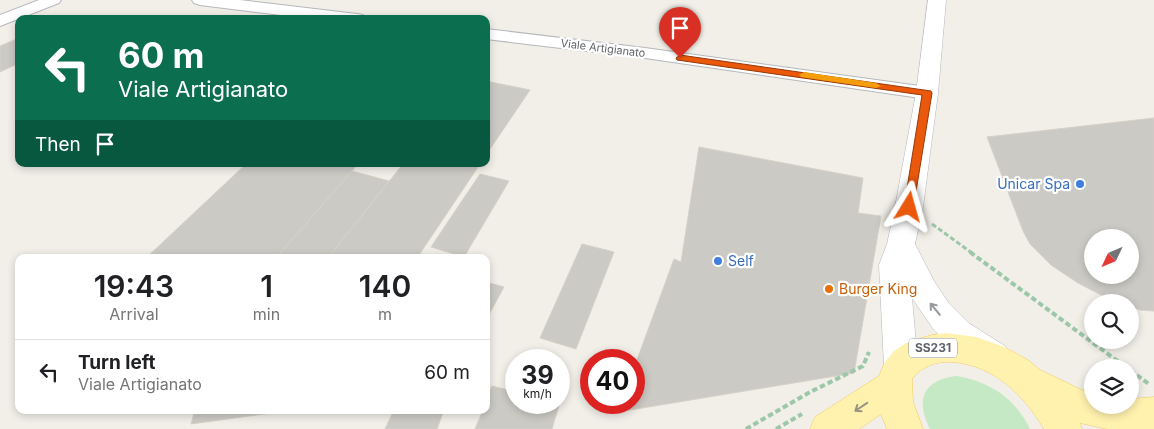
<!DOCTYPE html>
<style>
:root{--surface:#fff;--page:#f2f2f2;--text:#202124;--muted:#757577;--line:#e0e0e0}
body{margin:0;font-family:Inter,sans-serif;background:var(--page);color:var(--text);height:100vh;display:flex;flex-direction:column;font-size:19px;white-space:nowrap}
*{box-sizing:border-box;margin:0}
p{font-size:16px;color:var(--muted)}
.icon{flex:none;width:28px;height:28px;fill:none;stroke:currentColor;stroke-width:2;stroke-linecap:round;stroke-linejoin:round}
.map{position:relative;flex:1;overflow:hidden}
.details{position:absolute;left:15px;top:254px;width:475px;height:160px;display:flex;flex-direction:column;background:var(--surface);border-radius:10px;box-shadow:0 2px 8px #0003}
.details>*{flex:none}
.guide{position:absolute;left:15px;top:15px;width:475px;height:152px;border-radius:10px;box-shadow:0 2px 8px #0003;background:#0b6e4f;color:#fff;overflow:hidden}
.needle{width:32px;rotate:226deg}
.fabs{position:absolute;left:1084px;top:229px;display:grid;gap:10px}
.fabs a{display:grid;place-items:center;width:55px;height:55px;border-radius:50%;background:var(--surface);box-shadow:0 2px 8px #0003;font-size:25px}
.speed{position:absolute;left:505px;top:349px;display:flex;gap:10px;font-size:25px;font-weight:700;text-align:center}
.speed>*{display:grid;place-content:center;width:65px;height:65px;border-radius:50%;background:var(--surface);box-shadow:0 2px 8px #0003;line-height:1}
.speed small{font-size:12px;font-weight:400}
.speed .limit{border:8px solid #d22;background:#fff;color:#111}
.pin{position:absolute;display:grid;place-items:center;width:42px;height:42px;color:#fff;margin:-51px -21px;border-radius:50% 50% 50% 0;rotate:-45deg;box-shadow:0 0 5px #0007}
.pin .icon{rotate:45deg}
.me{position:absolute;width:55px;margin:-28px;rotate:8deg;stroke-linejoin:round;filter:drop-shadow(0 0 4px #0008)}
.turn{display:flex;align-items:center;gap:18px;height:105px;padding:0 20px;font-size:22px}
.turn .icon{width:65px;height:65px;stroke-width:2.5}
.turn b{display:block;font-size:35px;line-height:42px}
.then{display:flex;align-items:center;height:48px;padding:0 20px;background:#0003;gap:10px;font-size:19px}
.eta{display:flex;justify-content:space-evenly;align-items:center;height:85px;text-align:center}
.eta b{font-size:30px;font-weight:600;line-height:35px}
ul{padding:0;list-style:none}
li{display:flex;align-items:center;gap:15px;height:65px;padding:0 20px;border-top:1px solid var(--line)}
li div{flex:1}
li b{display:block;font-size:19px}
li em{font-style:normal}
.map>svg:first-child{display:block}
</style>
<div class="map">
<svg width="1154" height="429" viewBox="0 0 1154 429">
<rect width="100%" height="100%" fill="#f1efe8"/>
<path fill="#c5e8c5" d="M 957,376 C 990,382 1015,398 1030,429 L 930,429 C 915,399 923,380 957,376 Z"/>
<g fill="#cccac5" stroke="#d6d1c6" fill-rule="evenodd">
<polygon points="19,38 19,63 0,72 0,46"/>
<polygon points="486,81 530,90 486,155"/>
<path d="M 1154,118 L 1154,311 L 1140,310 L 1130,306 L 1130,302 L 1120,302 L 1107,298 L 1078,283 L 1051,265 L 1030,244 L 1023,231 L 987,137 ZM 1092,238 L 1130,238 L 1130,275 L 1092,275 Z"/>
<polygon points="699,147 863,178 858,213 881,216 854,373 618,412 621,402 634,402 634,368 674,259 681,262"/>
<polygon points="246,164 358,164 276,258 146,258"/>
<polygon points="403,164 480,164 417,258 328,258"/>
<polygon points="352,171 389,181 328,258 276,258"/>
<polygon points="480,174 509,181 464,257 431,247"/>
<polygon points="582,244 614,252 576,349 540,338"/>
<polygon points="486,282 504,287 486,320"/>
<polygon points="492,386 516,392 516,402 560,402 552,429 475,429 483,410 486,410 486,401"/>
<polygon points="195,410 293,410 191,424"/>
<polygon points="394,410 444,410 437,429 385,429"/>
</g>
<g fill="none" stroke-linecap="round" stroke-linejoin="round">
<defs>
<g id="minor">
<polygon points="39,0 61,0 59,3 0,26 0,15"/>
<polygon points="192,0 240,0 357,14 363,15 365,19 314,19 200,5 194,3"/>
<polygon points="486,29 645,48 927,87 934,89 937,93 934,97 927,99 645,58 486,39"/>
</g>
<polygon id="tertiary" points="928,0 946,0 938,93 923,207 915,244 934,281 948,302 970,324 1005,346 1010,356 1005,366 993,371 981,366 951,347 934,330 912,298 918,366 913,377 901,381 889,377 884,366 879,265 887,244 895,207 916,93"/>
<path id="primary" d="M 946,333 L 976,337 L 1002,346 L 1028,360 L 1040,370 L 1084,391 L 1092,392 L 1092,405 L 1130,405 L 1130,399 L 1154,397 L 1154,429 L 1107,429 L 1080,423 L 1082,429 L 1044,429 C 1024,395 994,365 952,362 C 936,361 922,366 912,379 L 913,402 L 923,429 L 887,429 L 881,414 L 859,429 L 810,429 L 815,417 L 879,376 L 885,362 L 894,351 L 906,343 L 918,339 L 932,335 Z"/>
</defs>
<use href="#minor" stroke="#b5b8bc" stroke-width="2"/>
<use href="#tertiary" stroke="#b5b8bc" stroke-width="1"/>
<use href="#primary" stroke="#f2c960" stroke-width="1"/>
<polyline stroke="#9cc7a9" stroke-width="3" stroke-dasharray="5 2.5" stroke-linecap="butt" points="932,224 972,253"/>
<g stroke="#9cc7a9" stroke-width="4" stroke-dasharray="5.5 3" stroke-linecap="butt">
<polyline points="970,252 1127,368"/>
<polyline points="1130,370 1149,384"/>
<polyline points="746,429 810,392 863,366 869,352"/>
<polyline points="776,429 802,414"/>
</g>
<use href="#minor" fill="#fff" fill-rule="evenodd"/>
<use href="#tertiary" fill="#fff" fill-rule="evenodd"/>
<use href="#primary" fill="#fff2af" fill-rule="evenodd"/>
</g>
<defs><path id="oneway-shaft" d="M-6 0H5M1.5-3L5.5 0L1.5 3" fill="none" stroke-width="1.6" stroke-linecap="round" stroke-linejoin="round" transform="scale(1.25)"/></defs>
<use stroke="#979a9d" href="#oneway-shaft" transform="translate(935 309) rotate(-130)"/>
<use stroke="#979581" href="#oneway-shaft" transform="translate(861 407) rotate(146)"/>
<polygon fill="#ea580c" stroke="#983908" points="680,55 931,91 932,93 913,210 905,210 904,207 922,95 677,60 676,58"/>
<polygon fill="#f59e0b" points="804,72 876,83 881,86 876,88 801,77 799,75"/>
<g fill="#3f7fe0" stroke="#fff" stroke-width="2">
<circle cx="1080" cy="184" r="5"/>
<circle cx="718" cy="261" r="5"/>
</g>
<circle fill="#e8710a" stroke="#fff" stroke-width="2" cx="829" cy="289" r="5"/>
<g text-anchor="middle" stroke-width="4.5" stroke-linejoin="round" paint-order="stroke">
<g font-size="11" fill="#5f6368" stroke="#fff">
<text transform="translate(603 48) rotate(7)" y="4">Viale Artigianato</text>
</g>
<rect fill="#fff" stroke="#8f9295" stroke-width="1" x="909" y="338.5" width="48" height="19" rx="4"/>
<g font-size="12" font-weight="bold" fill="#5f6368">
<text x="933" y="352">SS231</text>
</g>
<g font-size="14" fill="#366cbe" stroke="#fff" text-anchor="end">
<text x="1070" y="189">Unicar Spa</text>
<text x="728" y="266" text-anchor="start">Self</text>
</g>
<g font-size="14" fill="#c56008" stroke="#fff" text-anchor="start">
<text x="839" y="294">Burger King</text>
</g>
</g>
</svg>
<div class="fabs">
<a><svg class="needle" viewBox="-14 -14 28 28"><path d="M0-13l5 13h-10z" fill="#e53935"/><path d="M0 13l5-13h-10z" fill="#757577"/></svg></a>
<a><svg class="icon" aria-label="search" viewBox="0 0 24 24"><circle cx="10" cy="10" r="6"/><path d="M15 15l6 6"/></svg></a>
<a><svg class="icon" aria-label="layers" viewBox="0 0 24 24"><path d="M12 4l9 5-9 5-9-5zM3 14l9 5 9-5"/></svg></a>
</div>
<div class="speed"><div>39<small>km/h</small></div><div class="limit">40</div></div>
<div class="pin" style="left:680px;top:58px;background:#d93025"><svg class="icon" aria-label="arrive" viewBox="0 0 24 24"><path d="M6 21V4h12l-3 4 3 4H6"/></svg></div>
<svg class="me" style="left:909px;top:207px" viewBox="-20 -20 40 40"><path d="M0-17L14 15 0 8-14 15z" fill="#ea580c" stroke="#fff" stroke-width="4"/></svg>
<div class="guide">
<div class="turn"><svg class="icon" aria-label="left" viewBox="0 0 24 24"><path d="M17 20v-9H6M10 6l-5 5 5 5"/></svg><div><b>60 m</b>Viale Artigianato</div></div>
<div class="then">Then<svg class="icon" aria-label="arrive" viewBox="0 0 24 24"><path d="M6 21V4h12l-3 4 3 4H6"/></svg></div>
</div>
<section class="details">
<div class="eta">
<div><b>19:43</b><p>Arrival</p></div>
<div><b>1</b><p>min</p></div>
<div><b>140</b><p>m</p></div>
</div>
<ul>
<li><svg class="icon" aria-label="left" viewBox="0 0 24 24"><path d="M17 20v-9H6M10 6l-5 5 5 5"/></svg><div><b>Turn left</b><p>Viale Artigianato</p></div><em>60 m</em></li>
</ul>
</section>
</div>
